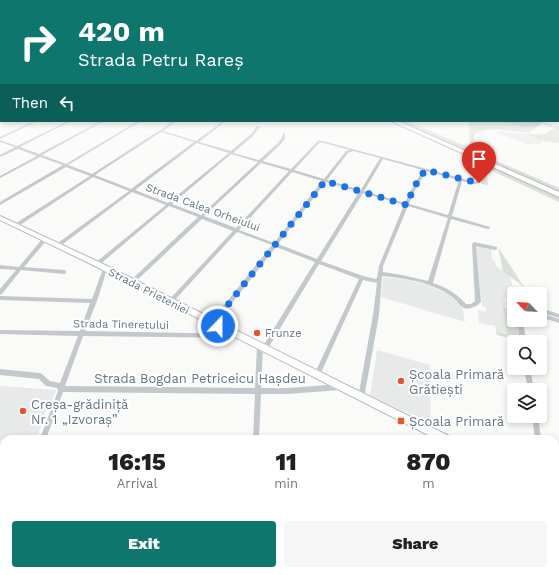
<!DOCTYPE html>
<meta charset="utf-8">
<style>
:root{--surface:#fff;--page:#f6f6f6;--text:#202124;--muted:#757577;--accent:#0f766e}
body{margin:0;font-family:"Work Sans",sans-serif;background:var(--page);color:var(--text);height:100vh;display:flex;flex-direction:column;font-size:15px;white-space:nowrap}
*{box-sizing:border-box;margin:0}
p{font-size:13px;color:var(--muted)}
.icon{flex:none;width:22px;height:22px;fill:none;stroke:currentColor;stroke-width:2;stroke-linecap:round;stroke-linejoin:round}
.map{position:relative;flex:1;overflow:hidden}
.drawer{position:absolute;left:0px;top:435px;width:559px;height:140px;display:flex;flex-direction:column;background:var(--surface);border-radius:12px 12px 0 0;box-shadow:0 2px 6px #0003}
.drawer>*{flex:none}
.top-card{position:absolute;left:0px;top:0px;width:559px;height:122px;box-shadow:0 2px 6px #0003;background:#0f766e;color:#fff;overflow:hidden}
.needle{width:26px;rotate:295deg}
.tools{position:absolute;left:507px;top:287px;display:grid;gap:8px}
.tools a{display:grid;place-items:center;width:40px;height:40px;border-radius:4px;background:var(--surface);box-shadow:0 2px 6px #0003;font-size:20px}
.pin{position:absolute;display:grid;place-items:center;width:34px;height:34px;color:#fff;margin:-41px -17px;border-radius:50% 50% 50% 0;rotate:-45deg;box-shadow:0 0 4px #0007}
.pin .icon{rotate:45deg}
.me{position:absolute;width:44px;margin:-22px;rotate:22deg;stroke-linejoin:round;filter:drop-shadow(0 0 3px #0008)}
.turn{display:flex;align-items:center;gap:14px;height:84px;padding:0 12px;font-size:18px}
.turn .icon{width:52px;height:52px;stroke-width:2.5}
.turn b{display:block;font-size:28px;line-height:34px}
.then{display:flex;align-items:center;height:38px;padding:0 12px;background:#0003;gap:8px;font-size:15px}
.eta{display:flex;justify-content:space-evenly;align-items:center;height:68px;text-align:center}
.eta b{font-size:24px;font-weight:800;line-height:28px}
.cta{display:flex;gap:8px;margin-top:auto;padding:8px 12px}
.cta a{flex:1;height:46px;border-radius:4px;background:var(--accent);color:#fff;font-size:16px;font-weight:800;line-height:46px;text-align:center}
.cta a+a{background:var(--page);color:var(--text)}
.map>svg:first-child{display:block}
</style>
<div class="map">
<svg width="559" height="575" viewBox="0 0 559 575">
<rect width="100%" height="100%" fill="#fafaf8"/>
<g fill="#e8e9e9">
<polygon points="490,130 523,134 543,141 540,144 526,144"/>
<polygon points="476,245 491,248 492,260 495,261 496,266 509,274 513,287 508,286 510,299 505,299 505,301 510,302 510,306 506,305 506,307 503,307 507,334 496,332 495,326 479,323 478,310 486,312 486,308 482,306"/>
<polygon points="383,277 404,279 428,285 454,297 462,305 465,322 381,297"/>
<polygon points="377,350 430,365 431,424 370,396"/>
<polygon points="0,386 56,390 48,409 42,416 44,419 36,439 4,439 4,441 0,441"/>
</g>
<g fill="#dadfd7">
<path d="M 395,121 L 407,121 L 470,148 L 469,121 L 498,121 L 524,127 L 535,128 L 529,133 C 511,132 491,125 474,134 L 475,152 L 469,154 Z"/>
<polygon points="559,125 559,143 543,141 523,134 545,134"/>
<polygon points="481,154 559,188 559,192 481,158"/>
<polygon points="481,162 559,197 559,202 486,168 488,185 482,184 479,165"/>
<polygon points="498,247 524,287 503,271"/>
<polygon points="503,307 514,309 514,320 517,320 520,341 497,335 496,332 507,334"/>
</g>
<polygon fill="#bbc7cb" points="498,121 545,121 535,128 524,127"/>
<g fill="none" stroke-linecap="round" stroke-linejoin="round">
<g stroke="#bbc7cb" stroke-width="1">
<polyline points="543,123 551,126"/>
<polyline points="554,127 559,129"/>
</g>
<defs>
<g id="secondary">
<polygon points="0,216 99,262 449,436 451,439 436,439 95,266 0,220"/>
<polygon points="555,488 559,489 559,500 555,499"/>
</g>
<polygon id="highway" points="391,121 398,121 559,192 559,197"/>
</defs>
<use href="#secondary" stroke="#b3babf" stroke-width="2"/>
<use href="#highway" stroke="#b4b9bd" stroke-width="2"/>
<g fill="#c3c8cc" fill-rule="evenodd">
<polygon points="0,120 1,120 1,121 2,121 0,122"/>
<polygon points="34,121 37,121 0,139 0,137"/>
<path d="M 68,121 L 71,121 L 20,147 L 39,154 L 101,121 L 104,121 L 42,155 L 66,164 L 138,121 L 141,121 L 68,165 L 92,174 L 174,121 L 177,121 L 163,131 L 196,141 L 223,121 L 226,121 L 199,142 L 231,151 L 251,134 L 257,126 L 259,126 L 260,127 L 253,136 L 233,153 L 259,160 L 278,143 L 281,139 L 283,133 L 285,133 L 285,139 L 280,145 L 263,161 L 291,169 L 319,140 L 475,182 L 478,180 L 475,164 L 476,158 L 479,157 L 479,164 L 482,181 L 475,184 L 462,181 L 452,216 L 490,227 L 490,228 L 488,229 L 451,219 L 433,283 C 446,287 457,294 466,304 L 471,304 L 475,301 L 472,244 L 474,242 L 497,247 L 497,249 L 495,250 L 476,246 L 481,302 C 477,306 470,310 464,308 C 461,307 458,302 455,299 C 453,297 450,295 448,294 C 429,282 405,278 382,276 L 379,315 L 364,398 L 363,400 L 361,401 L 359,400 L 358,398 L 373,315 L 377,283 L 363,280 L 319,377 L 317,378 L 315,377 L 314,375 L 359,279 L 319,264 L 267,350 L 265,351 L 263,349 L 261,388 L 288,388 L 340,384 L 342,385 L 343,387 L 342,389 L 340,390 L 288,394 L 261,394 L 259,439 L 253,439 L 255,394 L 63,392 L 46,439 L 40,439 L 58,391 L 57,388 L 46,386 L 39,379 L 0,375 L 0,369 L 40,373 L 42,374 L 50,381 L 60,383 L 78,336 L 0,334 L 0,330 L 80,331 L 90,303 L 0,300 L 0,296 L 92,299 L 103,269 L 105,267 L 107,268 L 107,269 L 97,301 L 85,331 L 240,334 L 242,334 L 243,336 L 242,338 L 240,338 L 83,336 L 65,386 L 255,388 L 257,346 L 258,344 L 260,343 L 262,344 L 263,346 L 315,262 L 276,247 L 225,312 L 222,321 L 221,328 L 217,328 C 215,321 218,315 221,309 L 272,245 L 237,232 L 172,303 L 168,303 L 167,302 L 168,301 L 233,231 L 202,219 L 134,283 L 130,283 L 130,281 L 198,217 L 169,206 L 99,265 L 95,265 L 95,263 L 166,205 L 132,192 L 59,247 L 55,247 L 55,245 L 129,191 L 93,177 L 17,227 L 13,227 L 13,225 L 90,176 L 66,167 L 0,205 L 0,202 L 63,165 L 40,157 L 0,178 L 0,176 L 37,156 L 18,149 L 0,157 L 0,155 L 15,147 L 0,142 L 0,140 L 17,146 ZM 161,132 L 194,142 L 131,189 L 95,175 ZM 320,142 L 350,150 L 346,151 L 324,179 L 294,170 ZM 197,143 L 229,153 L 168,203 L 135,190 ZM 353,151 L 380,158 L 361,190 L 327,180 L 348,153 ZM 231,154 L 258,162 L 201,215 L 172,204 ZM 383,159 L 423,170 L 409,194 L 405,203 L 364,191 ZM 261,163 L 289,171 L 236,228 L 204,216 ZM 426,171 L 459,180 L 448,215 L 409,204 L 413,194 ZM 292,172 L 322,181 L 274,243 L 239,230 ZM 326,182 L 359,192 L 317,259 L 278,244 ZM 363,193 L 404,205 L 379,266 L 377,278 L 376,279 L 363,276 L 321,261 ZM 408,206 L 448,218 L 428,281 L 402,275 L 383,272 L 383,266 Z"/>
<polygon points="44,238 46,240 46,241 24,267 64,270 66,271 66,273 64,274 21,270 2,294 0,295 0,289 16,270 0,269 0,265 19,267 42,239"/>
<polygon points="540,308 559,314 559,318 540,312"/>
<polygon points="540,313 559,319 559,323 540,317"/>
<polygon points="517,320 523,320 526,342 520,342"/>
<polygon points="524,368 530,368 534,390 528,390"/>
<polygon points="532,416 538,416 541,439 535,439"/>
<rect x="0" y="444" width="4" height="6"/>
<rect x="0" y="506" width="4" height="8"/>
<polygon points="4,544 4,559 3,562 0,563 0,548 1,545"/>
<rect x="141" y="571" width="8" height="4"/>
<rect x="254" y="571" width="8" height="4"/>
</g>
<use href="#secondary" fill="#fff" fill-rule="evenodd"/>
<use href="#highway" fill="#fff" fill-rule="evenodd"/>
</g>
<linearGradient id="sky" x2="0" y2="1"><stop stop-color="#96bcdc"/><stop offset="0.54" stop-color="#fdfdfc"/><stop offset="1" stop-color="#fdfdfc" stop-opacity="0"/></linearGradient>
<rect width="559" height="175" fill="url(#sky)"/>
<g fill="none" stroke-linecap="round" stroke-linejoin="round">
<polyline stroke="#1a73e8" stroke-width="7" stroke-dasharray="0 12.6" points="218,326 219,321 223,311 325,181 407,205 413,189 425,170 479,183"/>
</g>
<g fill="#e4572e" stroke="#fff" stroke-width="1.5">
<circle cx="257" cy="333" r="4"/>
<circle cx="401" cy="381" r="4"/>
<circle cx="23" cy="411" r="4"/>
<rect x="397" y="417" width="8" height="8" rx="2"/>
</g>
<g text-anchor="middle" stroke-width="4" stroke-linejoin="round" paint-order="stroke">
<g font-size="11" fill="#657683" stroke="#fff">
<text transform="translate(203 207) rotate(20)" y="4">Strada Calea Orheiului</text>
<text transform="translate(149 291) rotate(27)" y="4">Strada Prieteniei</text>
<text transform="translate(121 324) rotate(1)" y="4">Strada Tineretului</text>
</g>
<g font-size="11" fill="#657683" stroke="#fff" text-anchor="start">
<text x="265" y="337">Frunze</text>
</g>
<g font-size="13" fill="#657683" stroke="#fff" text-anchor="start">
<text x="409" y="379">Școala Primară<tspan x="409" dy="15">Grătiești</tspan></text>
<text x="31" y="409">Creșa-grădiniță<tspan x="31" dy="15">Nr. 1 „Izvoraș”</tspan></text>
<text x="409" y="426">Școala Primară</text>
</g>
<g font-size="13" fill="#657683" stroke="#fff">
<text x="200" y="383">Strada Bogdan Petriceicu Hașdeu</text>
</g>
</g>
</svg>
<div class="tools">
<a><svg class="needle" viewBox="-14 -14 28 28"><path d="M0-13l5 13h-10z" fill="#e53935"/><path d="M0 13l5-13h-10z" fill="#757577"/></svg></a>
<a><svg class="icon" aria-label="search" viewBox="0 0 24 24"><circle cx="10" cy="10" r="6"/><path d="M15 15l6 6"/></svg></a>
<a><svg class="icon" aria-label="layers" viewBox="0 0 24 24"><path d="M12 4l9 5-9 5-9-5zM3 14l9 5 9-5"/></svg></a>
</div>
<div class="pin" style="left:479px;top:183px;background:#d93025"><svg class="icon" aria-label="arrive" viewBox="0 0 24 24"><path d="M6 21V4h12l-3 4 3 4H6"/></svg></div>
<svg class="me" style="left:218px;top:326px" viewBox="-20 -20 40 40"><circle r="17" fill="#1a73e8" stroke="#fff" stroke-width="3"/><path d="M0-11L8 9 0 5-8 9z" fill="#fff"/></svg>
<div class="top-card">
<div class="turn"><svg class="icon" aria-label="right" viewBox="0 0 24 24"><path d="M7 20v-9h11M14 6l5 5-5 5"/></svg><div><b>420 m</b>Strada Petru Rareș</div></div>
<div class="then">Then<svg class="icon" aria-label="left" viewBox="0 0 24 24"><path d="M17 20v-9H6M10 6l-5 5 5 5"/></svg></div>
</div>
<section class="drawer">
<div class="eta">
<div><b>16:15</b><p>Arrival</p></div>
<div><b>11</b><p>min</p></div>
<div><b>870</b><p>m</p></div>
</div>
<div class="cta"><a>Exit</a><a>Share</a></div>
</section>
</div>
